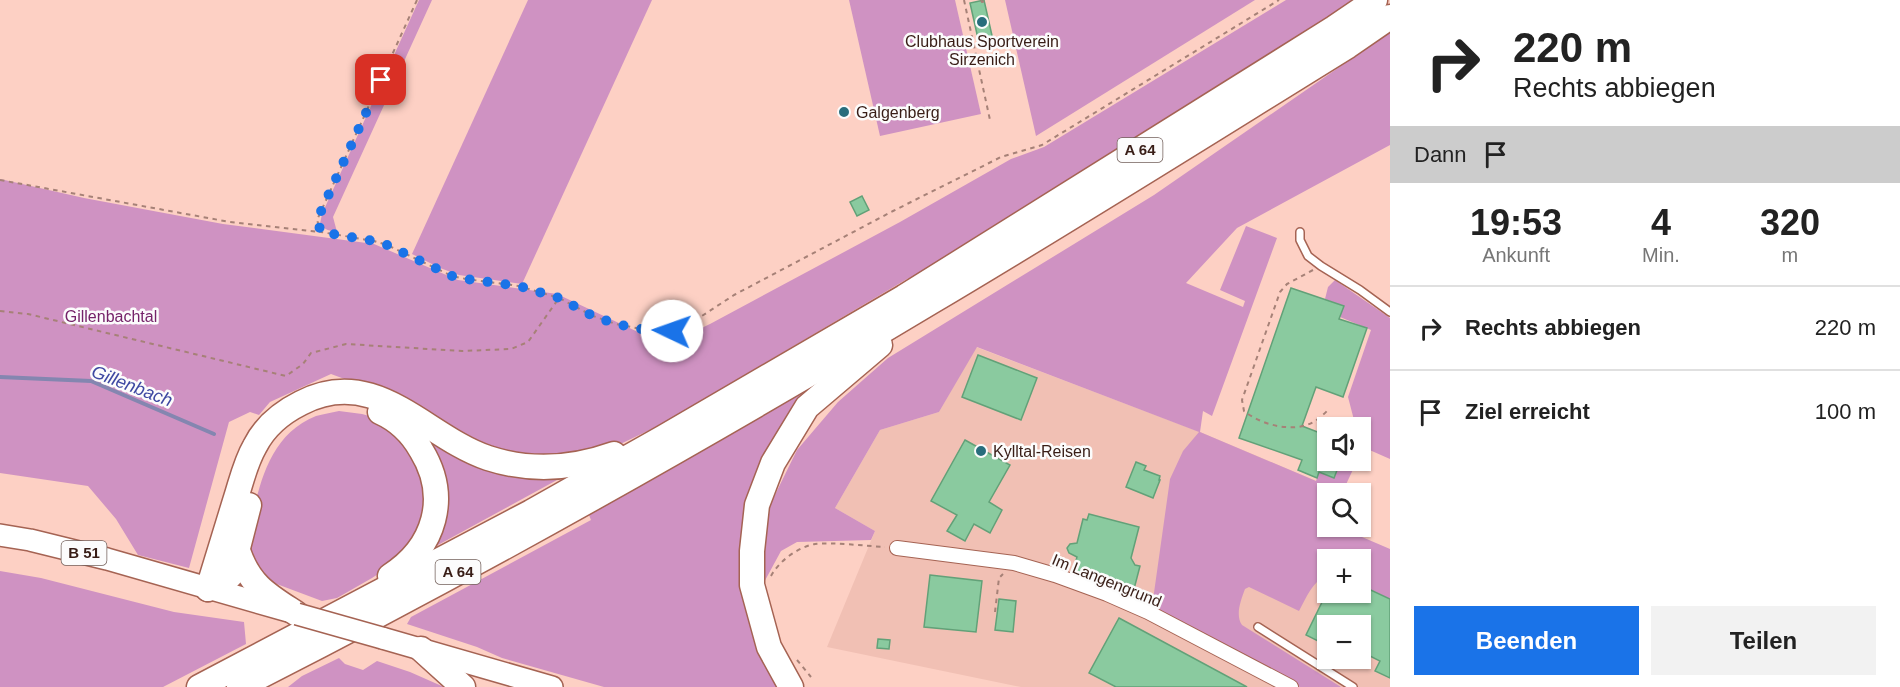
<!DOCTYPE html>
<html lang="de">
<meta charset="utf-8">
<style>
:root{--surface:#fff;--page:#f2f2f2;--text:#222;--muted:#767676;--line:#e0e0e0;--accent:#1a73e8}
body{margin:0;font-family:Helvetica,sans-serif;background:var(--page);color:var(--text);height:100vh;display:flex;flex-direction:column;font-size:22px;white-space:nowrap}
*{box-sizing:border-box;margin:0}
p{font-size:20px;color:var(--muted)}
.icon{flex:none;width:33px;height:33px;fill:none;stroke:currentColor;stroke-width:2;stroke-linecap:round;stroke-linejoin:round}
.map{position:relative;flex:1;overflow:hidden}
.details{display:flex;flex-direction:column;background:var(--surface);width:510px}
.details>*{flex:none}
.hud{background:#fff;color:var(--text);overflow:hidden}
.fabs{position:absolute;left:1317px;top:417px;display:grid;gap:12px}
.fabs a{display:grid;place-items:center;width:54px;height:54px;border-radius:0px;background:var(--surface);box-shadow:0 2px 4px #0004;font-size:30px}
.pin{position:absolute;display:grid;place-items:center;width:51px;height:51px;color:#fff;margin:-26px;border-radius:12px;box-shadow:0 3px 9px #0006}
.me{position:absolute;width:66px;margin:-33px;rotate:273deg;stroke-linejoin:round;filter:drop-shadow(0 0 4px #0008)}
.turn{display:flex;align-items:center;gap:21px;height:126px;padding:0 24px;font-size:27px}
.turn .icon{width:78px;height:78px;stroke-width:2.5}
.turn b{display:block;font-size:42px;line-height:51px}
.then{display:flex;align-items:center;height:57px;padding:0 24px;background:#0003;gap:12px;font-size:22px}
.eta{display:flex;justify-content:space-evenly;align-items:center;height:102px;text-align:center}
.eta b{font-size:36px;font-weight:700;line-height:42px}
.cta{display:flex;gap:12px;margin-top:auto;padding:12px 24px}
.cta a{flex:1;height:69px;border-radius:0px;background:var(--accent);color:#fff;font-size:24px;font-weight:700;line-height:69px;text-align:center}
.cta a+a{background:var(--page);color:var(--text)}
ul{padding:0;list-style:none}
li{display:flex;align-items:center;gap:18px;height:84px;padding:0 24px;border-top:2px solid var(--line)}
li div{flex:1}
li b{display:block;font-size:22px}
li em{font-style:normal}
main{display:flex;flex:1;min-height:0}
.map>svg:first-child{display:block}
</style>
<main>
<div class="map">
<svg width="1390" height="687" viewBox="0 0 1390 687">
<rect width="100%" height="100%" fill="#fdd0c4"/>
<path fill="#f1c0b4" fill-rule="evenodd" d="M 976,347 L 1200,432 L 1338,490 L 1328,494 L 1313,538 L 1390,569 L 1390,687 L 1021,687 L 827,647 L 875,531 L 835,508 L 880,430 L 939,412 ZM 1328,560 L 1360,560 L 1360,592 L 1328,592 ZM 1328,626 L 1360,626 L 1360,658 L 1328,658 Z"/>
<g fill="#cf92c2">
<path d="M 419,0 L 432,0 L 333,217 L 337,232 C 330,231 325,230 320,224 L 322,214 Z"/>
<polygon points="528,0 652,0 522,284 459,275 440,268 412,254"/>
<polygon points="849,0 955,0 981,114 880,136"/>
<polygon points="1005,0 1255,0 1036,136"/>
<polygon points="1286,0 1359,0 931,269 907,279 660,425 610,449 574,460 505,457 407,402 331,374 270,402 259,415 250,412 229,422 189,568 138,555 116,519 88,486 0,473 0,179 84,198 223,224 374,244 458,280 557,294 638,332 674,341 710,324 900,222 1011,159 1044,147"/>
<path d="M 1390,32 L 1390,145 L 1237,228 L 1186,283 L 1243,307 L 1245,301 L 1220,290 L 1246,226 L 1277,238 L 1212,416 L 1203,411 L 1200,432 L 1316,481 L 1319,472 L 1334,478 L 1341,461 L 1357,461 L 1342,493 L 1328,494 L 1328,526 L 1344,527 L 1355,534 L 1390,549 L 1390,599 L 1361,585 L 1360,560 L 1328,560 L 1327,574 C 1312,583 1307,596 1299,611 L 1249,587 L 1245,589 C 1241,600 1235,615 1242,625 L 1341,687 L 1300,687 L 1152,607 L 1170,479 L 1183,451 L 1199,432 L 977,347 L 939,412 L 880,430 L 835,508 L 875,531 L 871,540 L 797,542 L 781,551 L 762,586 L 762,543 L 771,503 L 797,450 L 838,402 L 888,358 L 1154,195 Z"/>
<polygon points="1335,280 1390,318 1390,459 1365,448 1361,454 1360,428 1353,427 1354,420 1348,397 1371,330 1340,317 1343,306 1325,299 1328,287"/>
<polygon points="825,378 747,530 781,687 604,687 502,658 477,647 407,624 411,617 591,520 589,515 732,434"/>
<path d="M 339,411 L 362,414 L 384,420 L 428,477 L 425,526 L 395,563 L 372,578 L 337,598 L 322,601 L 266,580 L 246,546 C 257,498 263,437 316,416 C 323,414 331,413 339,411 Z"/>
<polygon points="414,422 568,474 427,551 432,538"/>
<polygon points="0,571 41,578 174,612 244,622 246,644 163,687 0,687"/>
<polygon points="339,658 345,664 363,670 377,661 410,672 444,687 288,687 302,676"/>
</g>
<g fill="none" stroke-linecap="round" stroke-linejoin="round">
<polyline stroke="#8486b0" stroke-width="4" points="0,377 91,381 214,434"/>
</g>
<g fill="#8aca9f" stroke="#62a178" stroke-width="1.5">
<polygon points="984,0 993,40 979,43 970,3"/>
<polygon points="862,196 869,210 857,216 850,202"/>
<polygon points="1291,288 1344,306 1339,319 1367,328 1343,397 1316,387 1302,426 1328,436 1328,460 1341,460 1334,478 1319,472 1317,478 1298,470 1302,460 1239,438"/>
<polygon points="978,355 1037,378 1021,420 962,397"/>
<polygon points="965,440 1010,465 989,502 1002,510 990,533 974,524 965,541 947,531 957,515 931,501"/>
<polygon points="1136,462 1146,466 1144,470 1160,476 1159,480 1160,480 1153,498 1126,487"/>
<polygon points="1089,514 1139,527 1131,558 1135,565 1140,566 1134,589 1073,572 1077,557 1069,553 1067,548 1070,544 1077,543 1083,519 1087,520"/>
<polygon points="930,575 982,581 976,632 924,627"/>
<polygon points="1360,585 1390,599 1390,678 1375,671 1380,661 1360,651 1360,626 1328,626 1328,646 1306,635 1327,592 1360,592"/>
<polygon points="999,599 1016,601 1013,632 995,630"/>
<polygon points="1119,618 1247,687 1116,687 1089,673"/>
<polygon points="878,639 890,640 889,649 877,648"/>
</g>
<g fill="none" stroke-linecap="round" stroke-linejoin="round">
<defs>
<g id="service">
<polyline points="1300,232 1300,240 1308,256 1321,266 1360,290 1390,312"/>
<polyline points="1258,627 1353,687"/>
</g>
<polyline id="minor" points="897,548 1014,563 1055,575 1107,594 1148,612 1291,687"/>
<g id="primary">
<polyline points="0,535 30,540 107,559 288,611"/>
<polyline points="382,638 552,687"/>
</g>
<g id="motorway">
<path d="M 380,412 C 398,420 412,434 421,450 C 450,497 435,547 390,576"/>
<path d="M 238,551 C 250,586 268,595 297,614"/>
<path d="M 208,589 C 217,559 226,530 235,501 C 241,483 245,463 255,446 C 265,426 281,413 301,403 C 376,364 425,437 488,458 C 531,472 572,469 614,454"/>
<polyline points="208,589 224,582 231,575 249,505"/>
<polyline points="421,649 463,687"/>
<polyline points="199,687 531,512 664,437 904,297 1334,28 1375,0"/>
<path d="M 239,687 C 475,568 704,438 931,302 C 1071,219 1209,132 1348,46 L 1390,17"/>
<polyline points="791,687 769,647 752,585 752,551 757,505 773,463 807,407 880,345"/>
</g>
</defs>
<use href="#service" stroke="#a56353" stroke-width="10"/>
<use href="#minor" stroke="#a56353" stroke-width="16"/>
<use href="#primary" stroke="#a56353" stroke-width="24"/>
<use href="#motorway" stroke="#a56353" stroke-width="27"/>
<g stroke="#a68177" stroke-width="2" stroke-dasharray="4.5 4.5" stroke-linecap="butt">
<polyline points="417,0 317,220 321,232 374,241 387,245 452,276 466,279 519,286 559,298 593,316 616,324 656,332 672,331 685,327 734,295 893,211 1001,157 1042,145 1279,0"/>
<polyline points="964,0 990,120"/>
<polyline points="981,0 982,2 988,0"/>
<polyline points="0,180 230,222 320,232"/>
<path d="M 1313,270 L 1287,284 L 1280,292 L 1242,400 L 1244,411 C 1261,425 1295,434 1315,421 C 1320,418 1325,413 1329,409"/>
<polyline points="0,311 28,314 286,376 303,364 311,353 346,344 462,351 511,349 528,342 559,298"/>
<path d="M 771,576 C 779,561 798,547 815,544 C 834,542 865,546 885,547"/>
<polyline points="995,612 999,578 1003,574"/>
<polyline points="797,660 811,677"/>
</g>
<use href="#service" stroke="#fff" stroke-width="7"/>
<use href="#minor" stroke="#fff" stroke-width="14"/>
<use href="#primary" stroke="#fff" stroke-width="21"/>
<use href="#motorway" stroke="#fff" stroke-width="24"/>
<defs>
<polyline id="primary-bridge" points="297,614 382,638"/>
</defs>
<use href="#primary-bridge" stroke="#a56353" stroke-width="24" stroke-linecap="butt"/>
<use href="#primary-bridge" stroke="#fff" stroke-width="21"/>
</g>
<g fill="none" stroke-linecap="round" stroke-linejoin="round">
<polyline stroke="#1a73e8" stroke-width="10" stroke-dasharray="0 18" points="381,80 317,220 321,232 374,241 387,245 452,276 466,279 519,286 559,298 593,316 616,324 656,332 672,331"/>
</g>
<g fill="#286d7c" stroke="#fcfcfc" stroke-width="2">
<circle cx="982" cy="22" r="6"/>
<circle cx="844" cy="112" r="6"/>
<circle cx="981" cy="451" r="6"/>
</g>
<g text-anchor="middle" stroke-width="5" stroke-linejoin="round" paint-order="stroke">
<g fill="#fcfcfc" stroke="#73605b" stroke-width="1.5">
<rect x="1117.5" y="138" width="45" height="24" rx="4.5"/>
<rect x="61.5" y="541" width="45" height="24" rx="4.5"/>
<rect x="435.5" y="560" width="45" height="24" rx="4.5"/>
</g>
<g font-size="15" font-weight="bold" fill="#381d16">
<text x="1140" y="155">A 64</text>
<text x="84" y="558">B 51</text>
<text x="458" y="577">A 64</text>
</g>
<g font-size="16" fill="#381d16" stroke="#fcfcfc" text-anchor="start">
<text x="982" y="47" text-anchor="middle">Clubhaus Sportverein<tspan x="982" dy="18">Sirzenich</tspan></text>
<text x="856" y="118">Galgenberg</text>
<text x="993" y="457">Kylltal-Reisen</text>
</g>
<g font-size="16" fill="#752269" stroke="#fcfcfc">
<text x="111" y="322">Gillenbachtal</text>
</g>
<g font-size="16" fill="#381d16" stroke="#fcfcfc">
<text transform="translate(1107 580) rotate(22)" y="6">Im Langengrund</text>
</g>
<g font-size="18" font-style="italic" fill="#3e48a2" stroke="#fcfcfc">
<text transform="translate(132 386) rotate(21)" y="6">Gillenbach</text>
</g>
</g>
</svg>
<div class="fabs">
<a><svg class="icon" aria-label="sound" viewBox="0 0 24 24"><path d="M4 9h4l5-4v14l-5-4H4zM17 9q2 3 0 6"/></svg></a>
<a><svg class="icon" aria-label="search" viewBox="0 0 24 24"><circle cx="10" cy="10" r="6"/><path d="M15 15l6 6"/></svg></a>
<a>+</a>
<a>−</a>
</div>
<div class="pin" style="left:381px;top:80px;background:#d93025"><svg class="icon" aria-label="arrive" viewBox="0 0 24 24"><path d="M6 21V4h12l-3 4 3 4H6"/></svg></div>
<svg class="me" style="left:672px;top:331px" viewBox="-20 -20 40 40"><circle r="19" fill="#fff"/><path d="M0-13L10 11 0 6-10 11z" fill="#1a73e8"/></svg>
</div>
<section class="details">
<div class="hud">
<div class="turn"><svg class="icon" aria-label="right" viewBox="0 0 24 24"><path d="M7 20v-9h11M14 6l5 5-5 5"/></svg><div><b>220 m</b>Rechts abbiegen</div></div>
<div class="then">Dann<svg class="icon" aria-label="arrive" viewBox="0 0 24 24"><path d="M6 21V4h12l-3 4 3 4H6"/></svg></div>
</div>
<div class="eta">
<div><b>19:53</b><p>Ankunft</p></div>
<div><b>4</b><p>Min.</p></div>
<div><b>320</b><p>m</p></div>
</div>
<ul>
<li><svg class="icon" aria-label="right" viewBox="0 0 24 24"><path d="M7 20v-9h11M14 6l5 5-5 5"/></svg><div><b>Rechts abbiegen</b></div><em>220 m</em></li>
<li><svg class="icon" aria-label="arrive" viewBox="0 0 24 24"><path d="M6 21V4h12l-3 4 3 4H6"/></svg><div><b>Ziel erreicht</b></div><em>100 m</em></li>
</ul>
<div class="cta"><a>Beenden</a><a>Teilen</a></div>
</section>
</main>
